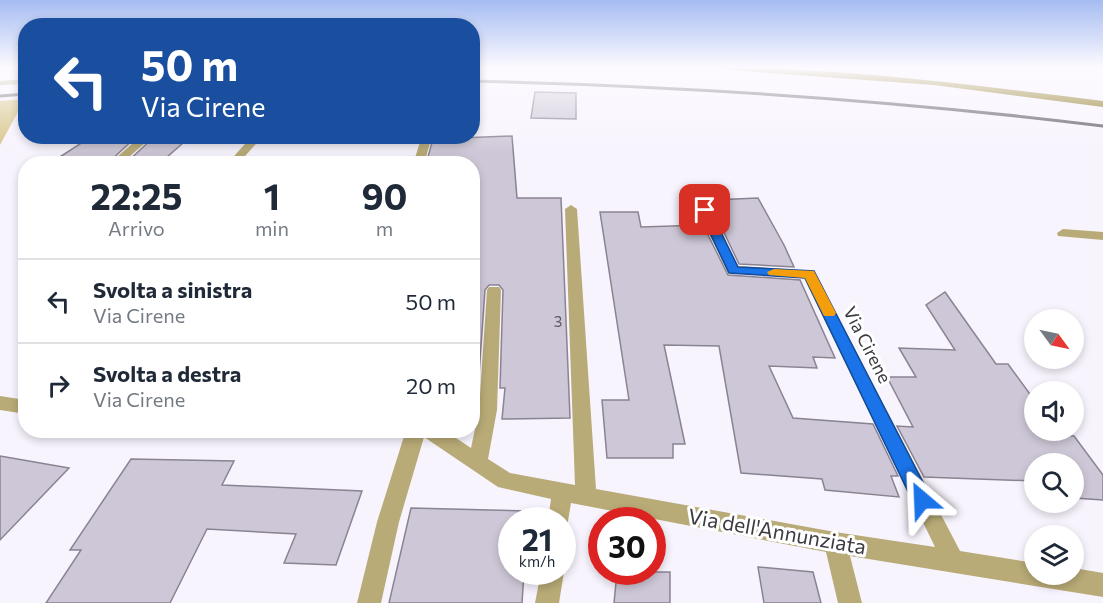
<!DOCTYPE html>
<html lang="it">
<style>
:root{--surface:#fff;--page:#f6f6f7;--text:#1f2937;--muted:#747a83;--line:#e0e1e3}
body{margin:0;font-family:Commissioner,sans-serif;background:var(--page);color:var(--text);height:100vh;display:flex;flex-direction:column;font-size:22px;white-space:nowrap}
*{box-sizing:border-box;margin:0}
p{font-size:20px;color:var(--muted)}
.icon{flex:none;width:33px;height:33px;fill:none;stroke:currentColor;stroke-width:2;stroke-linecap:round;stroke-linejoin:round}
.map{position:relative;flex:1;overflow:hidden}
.side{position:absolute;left:18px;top:156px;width:462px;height:282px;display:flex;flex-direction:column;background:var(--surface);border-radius:24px;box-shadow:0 3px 9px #0003}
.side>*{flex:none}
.guide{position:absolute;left:18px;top:18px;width:462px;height:126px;border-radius:24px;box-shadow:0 3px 9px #0003;background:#1a4fa0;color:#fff;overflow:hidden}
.needle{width:39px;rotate:123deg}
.tools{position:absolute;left:1024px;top:309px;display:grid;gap:12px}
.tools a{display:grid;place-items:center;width:60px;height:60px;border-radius:50%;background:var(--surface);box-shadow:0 3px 9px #0003;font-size:30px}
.speed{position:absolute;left:498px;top:507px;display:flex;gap:12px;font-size:30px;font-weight:700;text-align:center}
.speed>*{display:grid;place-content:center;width:78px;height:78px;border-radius:50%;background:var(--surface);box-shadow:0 3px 9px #0003;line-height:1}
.speed small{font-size:15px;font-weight:400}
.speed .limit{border:9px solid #d22;background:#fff;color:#111}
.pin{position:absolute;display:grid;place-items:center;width:51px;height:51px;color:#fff;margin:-26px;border-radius:12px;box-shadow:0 3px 9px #0006}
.me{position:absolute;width:66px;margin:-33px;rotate:334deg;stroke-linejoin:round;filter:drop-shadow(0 0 4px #0008)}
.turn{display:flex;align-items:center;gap:21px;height:126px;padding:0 24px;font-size:27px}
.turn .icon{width:78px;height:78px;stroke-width:2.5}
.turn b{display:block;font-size:42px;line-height:51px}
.eta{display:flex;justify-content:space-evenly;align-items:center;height:102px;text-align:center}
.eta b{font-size:36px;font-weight:700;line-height:42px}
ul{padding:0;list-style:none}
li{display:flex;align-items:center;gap:18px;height:84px;padding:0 24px;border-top:2px solid var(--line)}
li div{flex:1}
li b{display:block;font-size:22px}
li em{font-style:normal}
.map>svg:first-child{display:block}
</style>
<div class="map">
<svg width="1103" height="603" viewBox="0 0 1103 603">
<rect width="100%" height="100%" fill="#f8f4fe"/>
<polygon fill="#d7c585" points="25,99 0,145 0,101"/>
<g fill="#cec7d7" stroke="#8a8392" stroke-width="1.5">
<polygon points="535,92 576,93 576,119 531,118"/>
<polygon points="92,136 137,136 107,164 49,164"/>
<polygon points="155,136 191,136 159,164 125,164"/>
<polygon points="512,136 517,198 561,198 570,418 502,419 505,388 500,388 503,290 499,285 489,285 485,290 478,388 472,389 472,164 426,164 433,139"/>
<polygon points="758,198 784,245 794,267 739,264 720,224 727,224 712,200"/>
<polygon points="600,212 638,212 641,227 703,225 728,275 800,280 835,358 813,357 817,368 769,366 793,418 873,424 898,476 891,476 899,497 825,490 822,479 741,473 719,346 664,345 685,444 673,444 673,458 607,458 602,400 629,400"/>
<polygon points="945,292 996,364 1008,364 1035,401 1035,430 1057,430 1060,435 1074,436 1103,475 1103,500 1074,498 1074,464 1035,464 1035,481 924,477 897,426 913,427 887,377 916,377 899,348 955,350 926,305"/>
<polygon points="0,456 69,468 0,540"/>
<polygon points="131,459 234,461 222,485 362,491 336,565 284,563 296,534 207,529 170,603 46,603 81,550 70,550"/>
<polygon points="411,508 527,511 527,520 512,520 512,572 524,572 522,603 389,603"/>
<polygon points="758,567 813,572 821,603 764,603"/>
<polygon points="617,572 670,572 670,603 614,603"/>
</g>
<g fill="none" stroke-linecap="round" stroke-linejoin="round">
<g fill="#b9ab77" fill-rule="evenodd">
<polygon points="26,79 26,84 0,85 0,81"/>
<polygon points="141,136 153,136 121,164 109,164"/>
<polygon points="252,136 263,136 238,164 227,164"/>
<polygon points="422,136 432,136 424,164 413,164"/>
<polygon points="571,205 577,209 596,489 835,532 935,547 804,278 728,273 698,210 704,206 710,210 738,266 814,271 960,551 1035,563 1035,574 1074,574 1074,568 1103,573 1103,597 850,556 862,603 838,603 826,552 571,503 567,527 562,529 562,520 548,520 551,499 498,487 424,437 399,522 381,603 357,603 377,522 406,430 444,430 471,448 479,410 487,290 489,287 499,287 501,290 497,410 488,459 510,473 575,485 565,209"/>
<polygon points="1063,229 1103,232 1103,240 1058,236 1057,233"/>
<polygon points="0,396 26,400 26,414 0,410"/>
<polygon points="562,569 564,572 559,603 535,603 541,572 562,572"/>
</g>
<path fill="#816a04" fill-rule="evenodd" d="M 725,68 C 852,68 978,86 1103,101 L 1103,107 L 934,85 L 729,70 Z"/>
<g stroke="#5f5c64" stroke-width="3">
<path d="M 472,81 C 683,86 893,100 1103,126"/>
<polyline points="0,96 26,94"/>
</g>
</g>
<linearGradient id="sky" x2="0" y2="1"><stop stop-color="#a5bcf1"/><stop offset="0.44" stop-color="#fcfaff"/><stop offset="1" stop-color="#fcfaff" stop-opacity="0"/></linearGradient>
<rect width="1103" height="153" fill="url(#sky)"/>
<polygon fill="#1a73e8" stroke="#114b97" stroke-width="1.5" points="705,207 710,210 738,267 814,271 929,494 932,500 929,506 922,508 915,506 805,278 729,273 699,210"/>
<polygon fill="#f59e0b" points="774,269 814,271 836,313 834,316 824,316 805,278 769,275 767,272"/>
<g text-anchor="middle" stroke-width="6" stroke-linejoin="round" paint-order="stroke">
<g font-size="15" fill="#615d66">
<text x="558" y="327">3</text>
</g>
<g font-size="18" fill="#3d3a41" stroke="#fff">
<text transform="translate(867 345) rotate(63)" y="6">Via Cirene</text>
</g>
<g font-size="21" fill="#3d3a41" stroke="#fff">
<text transform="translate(777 532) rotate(10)" y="7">Via dell'Annunziata</text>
</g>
</g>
</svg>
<div class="tools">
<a><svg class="needle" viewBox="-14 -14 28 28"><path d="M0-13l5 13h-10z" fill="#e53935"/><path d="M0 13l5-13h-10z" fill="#747a83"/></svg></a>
<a><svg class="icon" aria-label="sound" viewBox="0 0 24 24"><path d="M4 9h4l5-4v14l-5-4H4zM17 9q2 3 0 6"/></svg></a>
<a><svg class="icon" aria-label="search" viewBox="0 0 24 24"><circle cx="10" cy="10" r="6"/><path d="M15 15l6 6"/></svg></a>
<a><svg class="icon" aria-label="layers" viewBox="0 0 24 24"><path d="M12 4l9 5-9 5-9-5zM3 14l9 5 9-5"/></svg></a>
</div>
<div class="speed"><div>21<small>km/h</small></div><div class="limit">30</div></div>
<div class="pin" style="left:705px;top:210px;background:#d93025"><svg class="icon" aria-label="arrive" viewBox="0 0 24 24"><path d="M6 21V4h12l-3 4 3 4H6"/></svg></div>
<svg class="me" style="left:922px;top:500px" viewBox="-20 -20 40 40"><path d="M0-17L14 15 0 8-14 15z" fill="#1a73e8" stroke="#fff" stroke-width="4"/></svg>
<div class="guide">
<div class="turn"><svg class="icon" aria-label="left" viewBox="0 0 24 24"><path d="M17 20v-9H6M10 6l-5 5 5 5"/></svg><div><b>50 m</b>Via Cirene</div></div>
</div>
<section class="side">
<div class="eta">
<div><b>22:25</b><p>Arrivo</p></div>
<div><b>1</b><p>min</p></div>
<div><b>90</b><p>m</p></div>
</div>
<ul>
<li><svg class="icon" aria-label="left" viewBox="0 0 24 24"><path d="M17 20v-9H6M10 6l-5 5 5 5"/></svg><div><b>Svolta a sinistra</b><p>Via Cirene</p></div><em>50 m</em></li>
<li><svg class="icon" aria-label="right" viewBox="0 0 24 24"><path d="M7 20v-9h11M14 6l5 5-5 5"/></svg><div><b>Svolta a destra</b><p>Via Cirene</p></div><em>20 m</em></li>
</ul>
</section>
</div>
